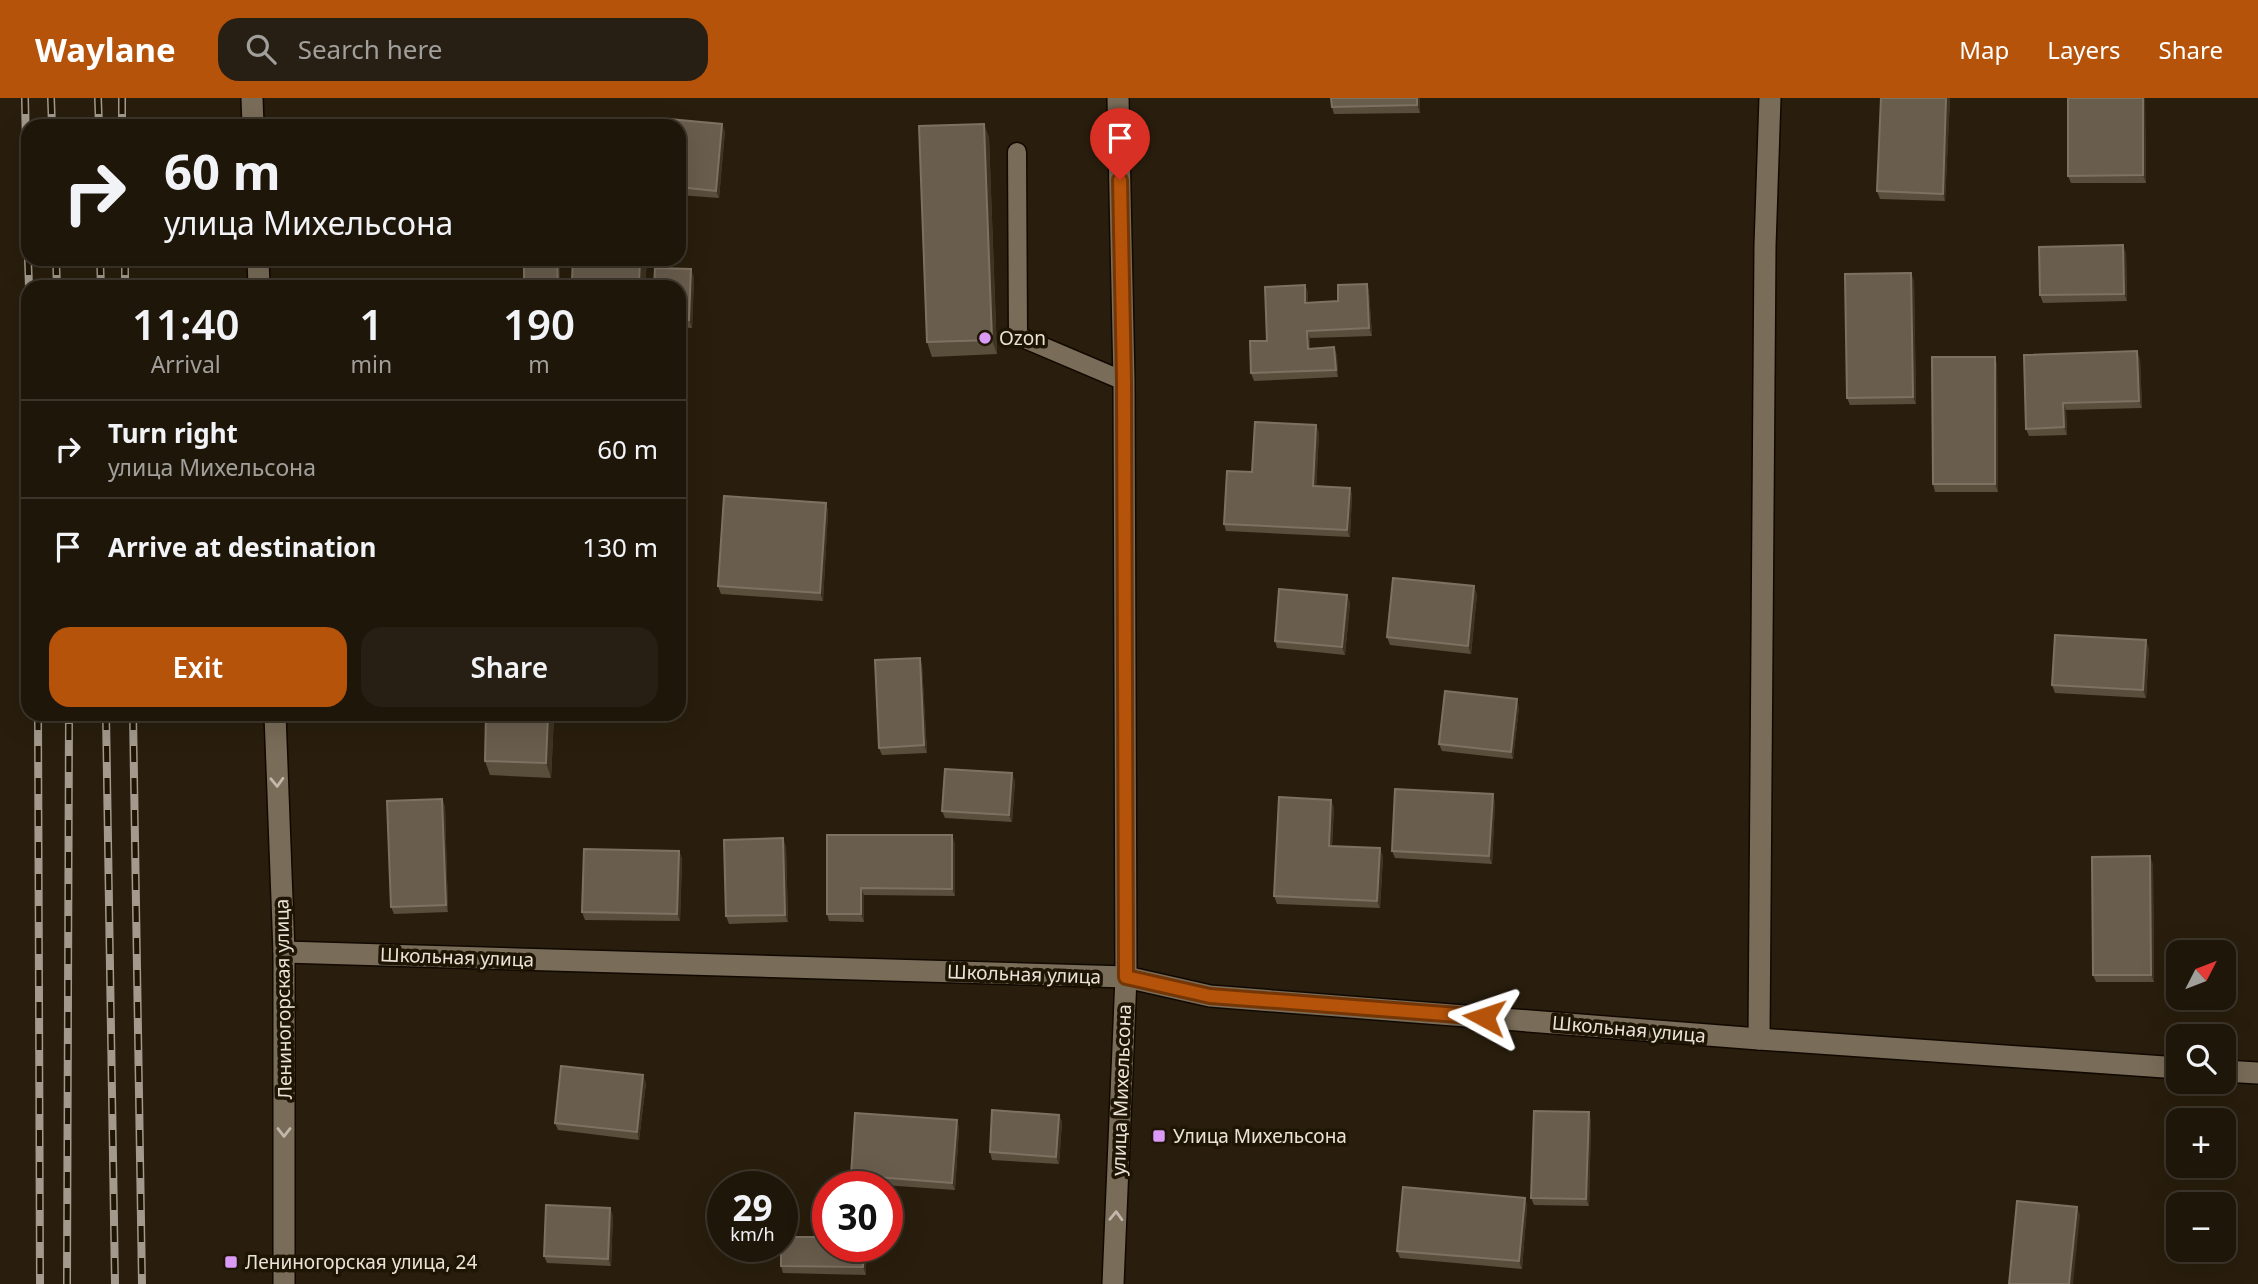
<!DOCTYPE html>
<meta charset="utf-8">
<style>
:root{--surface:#1f160a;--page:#271f13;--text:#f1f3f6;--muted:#a19f9c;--line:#3c352b;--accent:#b45309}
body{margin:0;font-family:"Noto Sans",sans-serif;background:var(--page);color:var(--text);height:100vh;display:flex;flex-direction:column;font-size:26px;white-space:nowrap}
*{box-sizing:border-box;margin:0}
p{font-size:23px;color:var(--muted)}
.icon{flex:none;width:38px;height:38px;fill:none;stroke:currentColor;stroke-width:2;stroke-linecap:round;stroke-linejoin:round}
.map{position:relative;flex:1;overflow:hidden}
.panel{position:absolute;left:21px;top:182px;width:665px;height:441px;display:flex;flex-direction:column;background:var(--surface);border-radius:21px;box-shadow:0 7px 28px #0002,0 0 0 2px var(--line)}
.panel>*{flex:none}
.hud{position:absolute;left:21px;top:21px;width:665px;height:147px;border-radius:21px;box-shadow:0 7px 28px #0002,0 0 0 2px var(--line);background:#1f160a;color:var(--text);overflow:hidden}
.needle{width:46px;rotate:48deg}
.controls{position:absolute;left:2166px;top:842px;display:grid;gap:14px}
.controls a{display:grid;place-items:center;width:70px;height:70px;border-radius:14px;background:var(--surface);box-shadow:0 7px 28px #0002,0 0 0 2px var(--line);font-size:35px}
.speed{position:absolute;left:707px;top:1073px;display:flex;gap:14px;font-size:35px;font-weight:700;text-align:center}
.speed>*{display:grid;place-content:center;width:91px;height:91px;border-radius:50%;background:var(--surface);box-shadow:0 7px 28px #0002,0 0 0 2px var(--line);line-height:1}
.speed small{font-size:18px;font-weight:400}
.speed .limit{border:10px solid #d22;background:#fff;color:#111}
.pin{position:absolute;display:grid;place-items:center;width:60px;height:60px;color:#fff;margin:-72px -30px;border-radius:50% 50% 50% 0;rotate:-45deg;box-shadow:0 0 7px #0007}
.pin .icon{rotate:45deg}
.me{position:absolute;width:77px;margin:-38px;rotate:275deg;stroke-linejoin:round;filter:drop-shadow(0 0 5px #0008)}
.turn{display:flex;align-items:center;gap:24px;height:147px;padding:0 28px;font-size:32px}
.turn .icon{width:91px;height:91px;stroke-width:2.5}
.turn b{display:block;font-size:49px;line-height:60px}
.eta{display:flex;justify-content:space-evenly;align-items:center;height:119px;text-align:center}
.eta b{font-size:42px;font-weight:600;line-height:49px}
.action{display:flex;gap:14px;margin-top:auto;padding:14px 28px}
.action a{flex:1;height:80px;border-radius:21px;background:var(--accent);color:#fff;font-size:28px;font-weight:600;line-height:80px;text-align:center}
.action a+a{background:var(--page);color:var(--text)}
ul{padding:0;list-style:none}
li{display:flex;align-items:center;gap:21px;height:98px;padding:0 28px;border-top:2px solid var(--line)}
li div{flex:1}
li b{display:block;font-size:26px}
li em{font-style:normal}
header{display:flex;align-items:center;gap:42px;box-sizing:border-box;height:98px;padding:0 35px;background:var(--accent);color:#fff}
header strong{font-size:33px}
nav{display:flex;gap:38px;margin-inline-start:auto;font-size:24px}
.search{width:490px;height:63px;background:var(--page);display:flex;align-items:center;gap:18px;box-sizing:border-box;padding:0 24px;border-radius:21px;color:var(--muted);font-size:26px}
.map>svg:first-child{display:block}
</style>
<header>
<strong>Waylane</strong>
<div class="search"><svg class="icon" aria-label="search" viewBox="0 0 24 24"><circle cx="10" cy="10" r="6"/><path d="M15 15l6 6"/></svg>Search here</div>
<nav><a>Map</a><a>Layers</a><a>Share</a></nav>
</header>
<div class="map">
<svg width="2258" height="1186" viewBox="0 0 2258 1186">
<rect width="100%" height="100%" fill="#291e0d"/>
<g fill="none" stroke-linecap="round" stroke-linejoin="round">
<defs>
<polyline id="lane" points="1017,54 1018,238 1124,283"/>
<g id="street">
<polyline points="284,854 1126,879 1210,898 1759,941 2179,970"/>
<polyline points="1759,941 1765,148 1770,0"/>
<polyline points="2224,973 2258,975"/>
</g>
<g id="secondary">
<polyline points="252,0 253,28"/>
<polyline points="258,161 259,189"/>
<polyline points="275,616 284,854 284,1186"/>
<polyline points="1113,1186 1126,879 1124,283 1118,0"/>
</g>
</defs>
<use href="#lane" stroke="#110800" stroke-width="21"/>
<use href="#street" stroke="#110800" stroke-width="24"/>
<use href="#secondary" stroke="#110800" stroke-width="24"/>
<use href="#lane" stroke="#796c58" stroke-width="18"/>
<use href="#street" stroke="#796c58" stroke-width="21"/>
<use href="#secondary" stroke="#796c58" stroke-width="21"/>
<defs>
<g id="rail">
<polyline points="25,0 28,148"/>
<polyline points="51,0 52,28"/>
<polyline points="98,0 99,28"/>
<polyline points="122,0 122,28"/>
<polyline points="28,161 29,189"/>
<polyline points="56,161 57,189"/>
<polyline points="100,161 101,189"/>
<polyline points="125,161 125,189"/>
<polyline points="38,616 40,1186"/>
<polyline points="106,616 115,1186"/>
<polyline points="133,616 142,1186"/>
<polyline points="67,1186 69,616"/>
</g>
</defs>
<use href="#rail" stroke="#a39a8d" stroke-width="8"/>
<use href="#rail" stroke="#1f1504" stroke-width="5" stroke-dasharray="16" stroke-linecap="butt"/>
</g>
<g fill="#594d3c">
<polygon points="1331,0 1420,0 1420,15 1334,16 1332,9"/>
<polygon points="1881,0 1950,0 1945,103 1880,101 1877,93"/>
<polygon points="2145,0 2146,85 2071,85 2068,78"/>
<polygon points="984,26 989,40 997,256 932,259 927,244"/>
<polygon points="679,28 725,33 719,100 679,97"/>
<polygon points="2126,155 2127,203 2043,205 2040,197"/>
<polygon points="573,161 647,161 645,189 575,189 572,182"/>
<polygon points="694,179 692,230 679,229 679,189"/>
<polygon points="1914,182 1916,306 1850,307 1847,300"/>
<polygon points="1367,186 1369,194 1372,238 1310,240 1310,250 1337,257 1338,279 1254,283 1251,275 1267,243 1305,187 1308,195 1308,205 1338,203"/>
<polygon points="2024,257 2140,261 2142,310 2066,312 2067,337 2029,338 2026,331"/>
<polygon points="1995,259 1997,267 1998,394 1935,394 1933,386"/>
<polygon points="1316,327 1319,335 1316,388 1350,390 1352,397 1350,439 1226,433 1224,426 1252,374"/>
<polygon points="826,405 828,413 823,503 721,496 718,488"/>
<polygon points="1477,496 1471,556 1390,547 1387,539"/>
<polygon points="1347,497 1350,505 1345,557 1277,550 1275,543"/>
<polygon points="2149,550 2146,600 2055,595 2052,587"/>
<polygon points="922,567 927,655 882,657 879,650"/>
<polygon points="1519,609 1513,661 1442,653 1439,646"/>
<polygon points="554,618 551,680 490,677 485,663"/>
<polygon points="1015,683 1012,724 945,720 942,713"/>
<polygon points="442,701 445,709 448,814 394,816 391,809"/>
<polygon points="1495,704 1492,766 1395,760 1392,753"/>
<polygon points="1334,709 1332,748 1383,758 1380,810 1277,806 1274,798"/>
<polygon points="827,737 955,745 955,798 864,797 864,824 829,823 827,816"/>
<polygon points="786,748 788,824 729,826 726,818"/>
<polygon points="679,753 682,761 680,823 585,822 582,814"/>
<polygon points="2153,766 2154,884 2096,884 2093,877"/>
<polygon points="646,985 639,1042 558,1032 555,1025"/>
<polygon points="1059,1017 1062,1024 1059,1066 992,1062 990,1054"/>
<polygon points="1591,1022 1589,1108 1534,1107 1531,1100"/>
<polygon points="959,1030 955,1092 854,1085 851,1077"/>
<polygon points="1525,1100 1527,1108 1522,1171 1400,1160 1397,1153"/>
<polygon points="613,1117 611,1168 547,1165 544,1158"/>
<polygon points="828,1148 866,1148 866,1177 783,1175 781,1168"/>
</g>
<g fill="#3f3422">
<polygon points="1417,0 1420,0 1420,15 1417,7"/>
<polygon points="1946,0 1950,0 1945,103 1943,96"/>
<polygon points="2143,0 2145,0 2146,85 2143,77"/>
<polygon points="722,26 725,33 719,100 716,93"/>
<polygon points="984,26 989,40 997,256 992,242"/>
<polygon points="2123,147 2126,155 2127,203 2124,196"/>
<polygon points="557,161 560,161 560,189 558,189"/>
<polygon points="640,161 647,161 645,189 640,189 639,186"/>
<polygon points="691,171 694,179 692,230 689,222"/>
<polygon points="1911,175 1914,182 1916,306 1913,299"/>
<polygon points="1367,186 1369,194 1372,238 1369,230"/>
<polygon points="1305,187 1308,195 1308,212 1305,205"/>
<polygon points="1307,233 1310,240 1310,258 1308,251"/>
<polygon points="1334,249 1337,257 1338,279 1336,272"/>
<polygon points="2137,253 2140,261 2142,310 2139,303"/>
<polygon points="1995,259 1997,267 1998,394 1995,386"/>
<polygon points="2063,305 2066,312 2067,337 2064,329"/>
<polygon points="1316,327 1319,335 1316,396 1313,388"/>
<polygon points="1350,390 1352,397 1350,439 1347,432"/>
<polygon points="826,405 828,413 823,503 820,495"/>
<polygon points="1474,488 1477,496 1471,556 1468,548"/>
<polygon points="1347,497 1350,505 1345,557 1342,549"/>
<polygon points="2146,542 2149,550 2146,600 2143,592"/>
<polygon points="920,560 922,567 927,655 924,647"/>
<polygon points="1517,601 1519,609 1513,661 1511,654"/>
<polygon points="548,616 553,616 554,618 551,680 546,665"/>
<polygon points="1012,675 1015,683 1012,724 1009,717"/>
<polygon points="1493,696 1495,704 1492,766 1489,758"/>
<polygon points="442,701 445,709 448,814 446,807"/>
<polygon points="1331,702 1334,709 1331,755 1329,748"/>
<polygon points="952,737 955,745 955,798 952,791"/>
<polygon points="783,740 786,748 788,824 785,817"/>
<polygon points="1380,750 1383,758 1380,810 1377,803"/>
<polygon points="679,753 682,761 680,823 677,816"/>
<polygon points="2150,758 2153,766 2154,884 2151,877"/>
<polygon points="861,790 864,797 864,824 861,816"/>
<polygon points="643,977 646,985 639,1042 637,1034"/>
<polygon points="1589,1014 1591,1022 1589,1108 1586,1101"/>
<polygon points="1059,1017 1062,1024 1059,1066 1056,1059"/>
<polygon points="957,1022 959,1030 955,1092 952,1085"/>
<polygon points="1525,1100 1527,1108 1522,1171 1519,1163"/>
<polygon points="2077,1109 2080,1117 2073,1186 2069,1186"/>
<polygon points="610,1110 613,1117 611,1168 608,1161"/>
<polygon points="863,1148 866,1148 866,1177 863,1169"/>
</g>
<g fill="#695d4d" stroke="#7d7262" stroke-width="2">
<polygon points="1331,0 1417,0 1417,7 1332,9"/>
<polygon points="1881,0 1946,0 1943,96 1877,93"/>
<polygon points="2068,0 2143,0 2143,77 2068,78"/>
<polygon points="669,21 722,26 716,93 679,89 679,28 668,28"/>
<polygon points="984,26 992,242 927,244 919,28"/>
<polygon points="2123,147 2124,196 2040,197 2039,149"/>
<polygon points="524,161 557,161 558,189 524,189"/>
<polygon points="573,161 640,161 639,186 572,182"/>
<polygon points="655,170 691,171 689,222 679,222 679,189 654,189"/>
<polygon points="1911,175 1913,299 1847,300 1845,176"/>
<polygon points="1367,186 1369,230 1307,233 1308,251 1334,249 1336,272 1251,275 1250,243 1267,243 1265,189 1305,187 1305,205 1338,203 1338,187"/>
<polygon points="2137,253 2139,303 2063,305 2064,329 2026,331 2024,257"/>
<polygon points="1932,259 1995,259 1995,386 1933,386"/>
<polygon points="1255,324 1316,327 1313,388 1350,390 1347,432 1224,426 1227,373 1252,374"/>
<polygon points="724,398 826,405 820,495 718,488"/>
<polygon points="1393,480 1474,488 1468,548 1387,539"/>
<polygon points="1279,491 1347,497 1342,549 1275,543"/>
<polygon points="2055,537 2146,542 2143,592 2052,587"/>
<polygon points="920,560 924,647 879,650 875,562"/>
<polygon points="1445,593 1517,601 1511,654 1439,646"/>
<polygon points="486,616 548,616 546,665 485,663"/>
<polygon points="945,671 1012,675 1009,717 942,713"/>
<polygon points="1395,691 1493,696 1489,758 1392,753"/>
<polygon points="1279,699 1331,702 1329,748 1380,750 1377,803 1274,798"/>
<polygon points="442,701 446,807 391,809 387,703"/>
<polygon points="827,737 952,737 952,791 861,790 861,816 827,816"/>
<polygon points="783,740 785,817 726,818 724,742"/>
<polygon points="584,751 679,753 677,816 582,814"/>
<polygon points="2150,758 2151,877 2093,877 2092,759"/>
<polygon points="561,968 643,977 637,1034 555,1025"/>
<polygon points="992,1012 1059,1017 1056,1059 990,1054"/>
<polygon points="1534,1013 1589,1014 1586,1101 1531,1100"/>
<polygon points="855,1015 957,1022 952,1085 851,1077"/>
<polygon points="1403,1089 1525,1100 1519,1163 1397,1153"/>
<polygon points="2017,1103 2077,1109 2069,1186 2009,1186"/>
<polygon points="546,1107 610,1110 608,1161 544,1158"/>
<polygon points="782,1139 828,1139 828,1148 863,1148 863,1169 781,1168 781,1148 782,1148"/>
</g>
<defs><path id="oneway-chevron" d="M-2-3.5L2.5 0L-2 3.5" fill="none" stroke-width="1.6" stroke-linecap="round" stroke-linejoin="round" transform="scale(1.75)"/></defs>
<g stroke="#c3b9ab">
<use href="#oneway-chevron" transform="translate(277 684) rotate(88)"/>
<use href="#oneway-chevron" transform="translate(284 1034) rotate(90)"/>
<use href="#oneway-chevron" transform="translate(1116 1118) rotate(-88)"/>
</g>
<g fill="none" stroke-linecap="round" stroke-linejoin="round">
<defs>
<polyline id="route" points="1120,82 1124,283 1126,879 1210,898 1484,919"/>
</defs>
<use href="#route" stroke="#753606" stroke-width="18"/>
<use href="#route" stroke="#b45309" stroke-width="12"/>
</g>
<g fill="#da9af6" stroke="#1f1504" stroke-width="2.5">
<circle cx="985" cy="240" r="7"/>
<rect x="1152" y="1031" width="14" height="14" rx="3.5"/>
<rect x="224" y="1157" width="14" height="14" rx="3.5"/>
</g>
<g text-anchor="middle" stroke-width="7" stroke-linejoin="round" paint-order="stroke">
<g font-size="19" fill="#ebe3d8" stroke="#1f1504" text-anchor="start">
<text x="999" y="247">Ozon</text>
<text x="1173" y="1045">Улица Михельсона</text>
<text x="245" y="1171">Лениногорская улица, 24</text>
</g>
<g font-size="19" fill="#ebe3d8" stroke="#1f1504">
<text transform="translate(457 859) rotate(2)" y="7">Школьная улица</text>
<text transform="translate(1024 876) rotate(2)" y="7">Школьная улица</text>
<text transform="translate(283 901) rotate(-91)" y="7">Лениногорская улица</text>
<text transform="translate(1629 931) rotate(5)" y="7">Школьная улица</text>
<text transform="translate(1121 992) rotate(-88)" y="7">улица Михельсона</text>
</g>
</g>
</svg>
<div class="controls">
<a><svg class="needle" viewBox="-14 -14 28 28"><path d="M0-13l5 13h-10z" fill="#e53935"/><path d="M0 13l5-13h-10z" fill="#a19f9c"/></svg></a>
<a><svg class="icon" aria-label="search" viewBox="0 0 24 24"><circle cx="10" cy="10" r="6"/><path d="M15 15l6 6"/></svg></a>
<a>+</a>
<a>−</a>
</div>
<div class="speed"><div>29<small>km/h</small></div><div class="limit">30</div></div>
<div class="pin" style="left:1120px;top:82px;background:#d93025"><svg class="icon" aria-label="arrive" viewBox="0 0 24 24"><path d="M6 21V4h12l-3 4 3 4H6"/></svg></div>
<svg class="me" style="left:1484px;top:919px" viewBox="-20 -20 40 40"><path d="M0-17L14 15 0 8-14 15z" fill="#b45309" stroke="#fff" stroke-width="4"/></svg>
<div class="hud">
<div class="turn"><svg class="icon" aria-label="right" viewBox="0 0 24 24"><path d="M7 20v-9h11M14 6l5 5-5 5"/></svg><div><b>60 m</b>улица Михельсона</div></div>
</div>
<section class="panel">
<div class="eta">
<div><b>11:40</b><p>Arrival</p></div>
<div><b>1</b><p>min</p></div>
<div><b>190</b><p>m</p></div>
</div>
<ul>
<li><svg class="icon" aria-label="right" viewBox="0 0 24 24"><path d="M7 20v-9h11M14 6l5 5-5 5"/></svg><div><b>Turn right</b><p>улица Михельсона</p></div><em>60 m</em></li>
<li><svg class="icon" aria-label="arrive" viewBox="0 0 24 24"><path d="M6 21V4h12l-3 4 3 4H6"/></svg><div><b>Arrive at destination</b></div><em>130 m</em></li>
</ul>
<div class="action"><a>Exit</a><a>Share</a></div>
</section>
</div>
